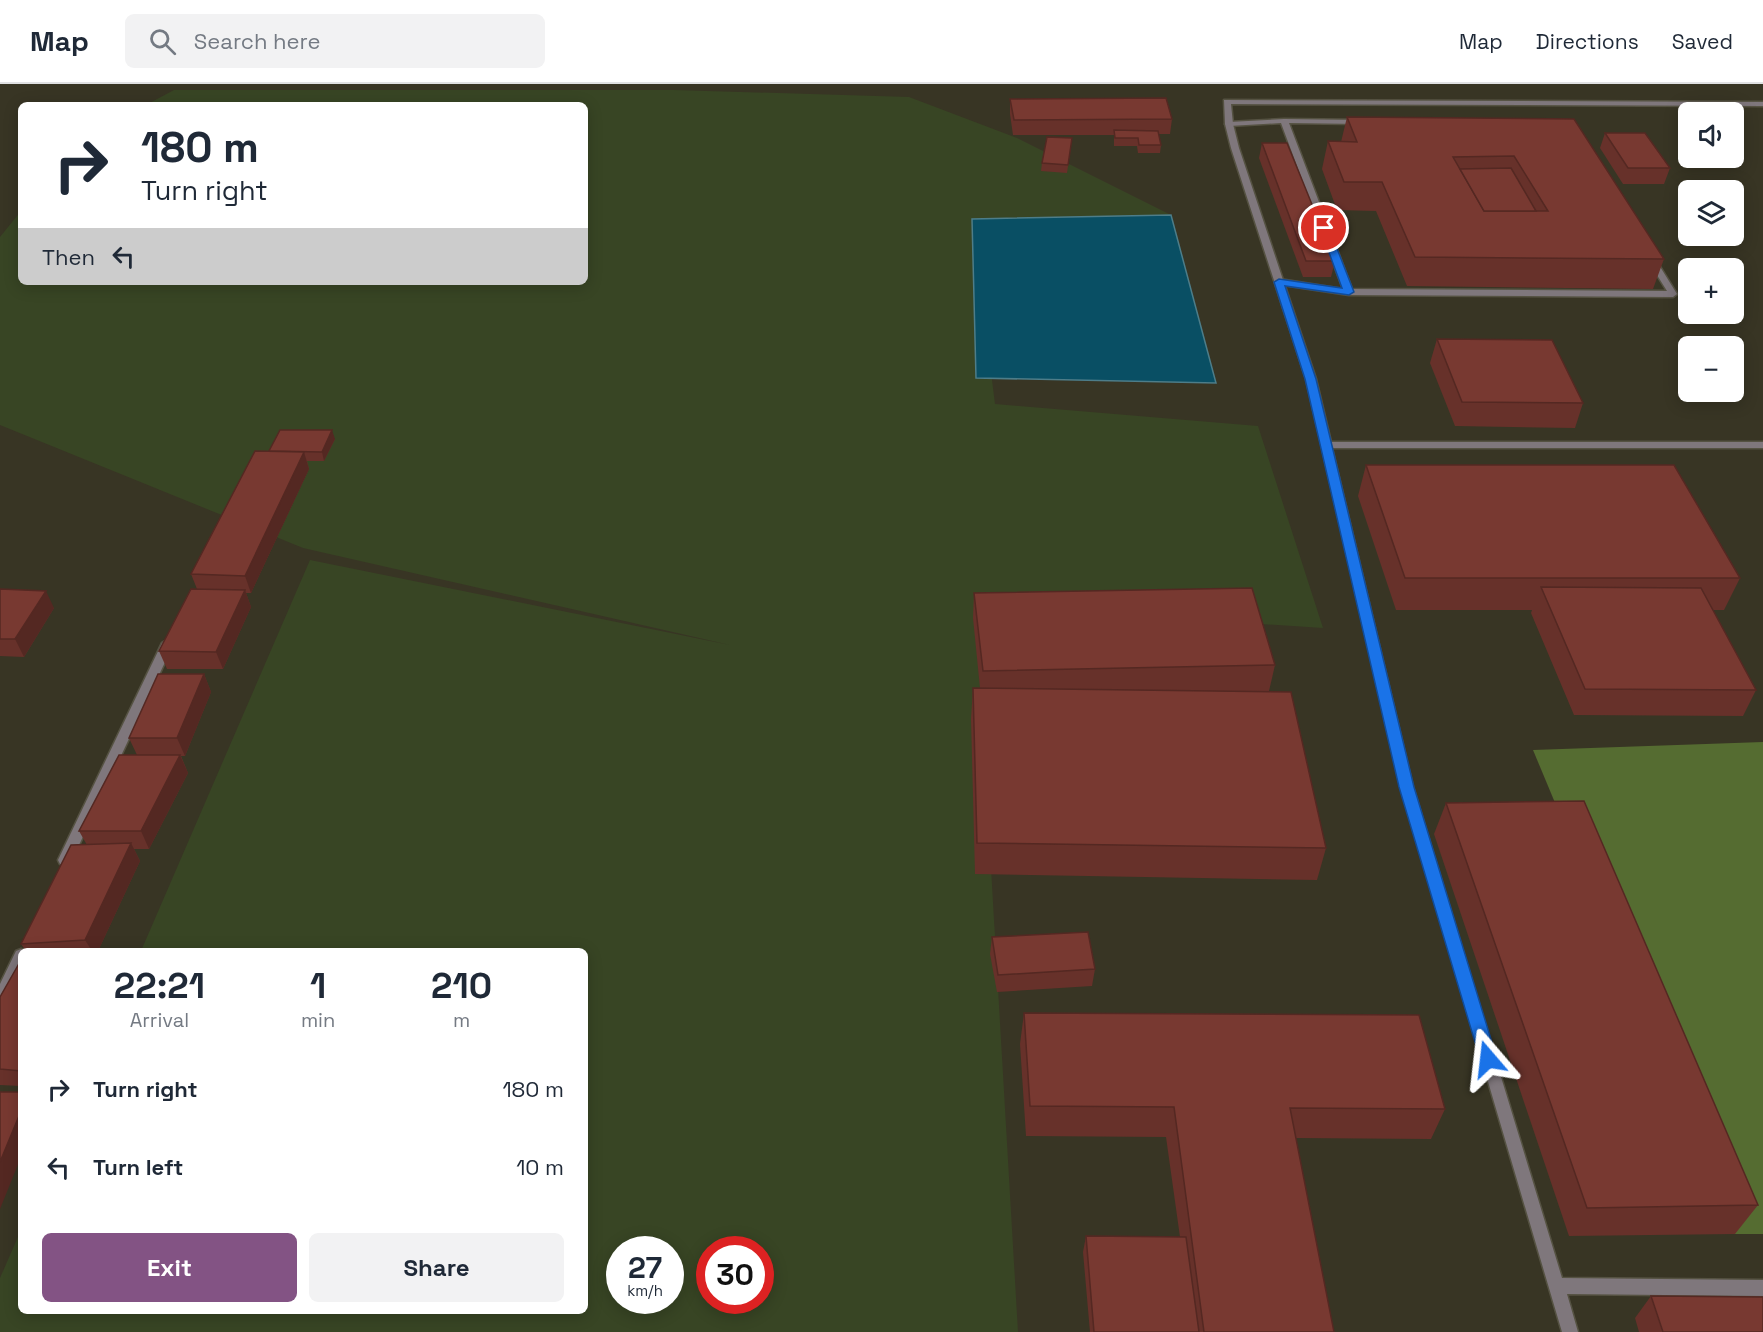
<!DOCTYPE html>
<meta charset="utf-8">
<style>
:root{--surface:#fff;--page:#f2f2f3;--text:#1f2937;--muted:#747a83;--line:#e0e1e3;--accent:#835384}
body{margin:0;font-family:"Space Grotesk",sans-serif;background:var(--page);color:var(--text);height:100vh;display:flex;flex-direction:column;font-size:22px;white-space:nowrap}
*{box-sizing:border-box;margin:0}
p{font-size:20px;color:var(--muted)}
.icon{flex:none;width:33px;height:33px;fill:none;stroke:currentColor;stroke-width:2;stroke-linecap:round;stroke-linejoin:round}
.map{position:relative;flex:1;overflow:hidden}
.drawer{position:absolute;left:18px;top:864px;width:570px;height:366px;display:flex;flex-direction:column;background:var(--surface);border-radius:9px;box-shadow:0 3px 15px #0003}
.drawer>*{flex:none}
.banner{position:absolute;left:18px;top:18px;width:570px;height:183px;border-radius:9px;box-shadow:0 3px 15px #0003;background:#fff;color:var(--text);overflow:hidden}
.buttons{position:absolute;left:1678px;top:18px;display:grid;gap:12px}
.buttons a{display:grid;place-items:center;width:66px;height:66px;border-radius:9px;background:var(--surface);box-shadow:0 3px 15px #0003;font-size:30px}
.speed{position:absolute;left:606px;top:1152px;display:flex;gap:12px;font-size:30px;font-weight:700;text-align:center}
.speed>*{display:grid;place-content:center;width:78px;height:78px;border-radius:50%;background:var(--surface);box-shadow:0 3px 15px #0003;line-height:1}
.speed small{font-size:15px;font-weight:400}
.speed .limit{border:9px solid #d22;background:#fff;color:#111}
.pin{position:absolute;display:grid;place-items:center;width:51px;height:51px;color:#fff;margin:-26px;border:3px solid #fff;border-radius:50%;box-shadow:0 2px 6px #0007}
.me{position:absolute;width:66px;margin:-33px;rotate:343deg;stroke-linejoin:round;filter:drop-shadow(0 0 4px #0008)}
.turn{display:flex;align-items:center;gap:21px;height:126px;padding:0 24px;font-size:27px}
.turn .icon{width:78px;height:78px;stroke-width:2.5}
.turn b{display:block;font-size:42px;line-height:51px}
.then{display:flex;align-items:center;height:57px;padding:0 24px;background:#0003;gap:12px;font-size:22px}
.eta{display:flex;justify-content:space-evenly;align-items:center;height:102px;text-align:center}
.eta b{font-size:36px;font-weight:800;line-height:42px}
.action{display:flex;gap:12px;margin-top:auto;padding:12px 24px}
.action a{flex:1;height:69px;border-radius:9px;background:var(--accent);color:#fff;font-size:24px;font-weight:800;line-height:69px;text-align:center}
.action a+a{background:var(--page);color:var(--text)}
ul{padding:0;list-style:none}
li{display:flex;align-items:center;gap:18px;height:78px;padding:0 24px}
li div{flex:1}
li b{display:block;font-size:22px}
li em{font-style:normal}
header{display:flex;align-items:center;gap:36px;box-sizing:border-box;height:84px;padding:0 30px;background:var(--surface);border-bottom:2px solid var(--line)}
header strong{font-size:28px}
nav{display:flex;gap:33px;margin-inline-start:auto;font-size:21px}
.search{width:420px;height:54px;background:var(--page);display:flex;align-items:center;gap:15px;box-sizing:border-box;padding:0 21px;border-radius:9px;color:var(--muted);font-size:22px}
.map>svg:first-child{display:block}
</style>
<header>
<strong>Map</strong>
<div class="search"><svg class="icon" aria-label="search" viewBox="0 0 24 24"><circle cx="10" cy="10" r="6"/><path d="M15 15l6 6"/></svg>Search here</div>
<nav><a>Map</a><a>Directions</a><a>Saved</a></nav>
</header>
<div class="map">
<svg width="1763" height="1248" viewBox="0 0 1763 1248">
<rect width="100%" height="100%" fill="#383524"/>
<path fill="#384524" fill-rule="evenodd" d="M 174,6 L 674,6 L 909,13 L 1017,54 L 1171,131 L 972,136 L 995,320 L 1258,342 L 1323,544 L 1120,531 L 981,612 L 1018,1248 L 0,1248 L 0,1194 L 21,1146 L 21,1227 L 585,1227 L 585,867 L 141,867 L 310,476 L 730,561 L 303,464 L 0,341 L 0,153 L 21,127 L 21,198 L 585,198 L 585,21 L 146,21 ZM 620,1166 L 670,1166 L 670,1216 L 620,1216 ZM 710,1166 L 760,1166 L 760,1216 L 710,1216 Z"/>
<polygon fill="#556c31" points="1763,658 1763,1150 1735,1150 1533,666"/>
<polygon fill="#094f64" stroke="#4d7d89" stroke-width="1.5" points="1171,131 1216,299 976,294 972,135"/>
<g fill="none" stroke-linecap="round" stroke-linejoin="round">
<defs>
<polygon id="lane" points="1284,35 1360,36 1364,38 1360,40 1289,39 1352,205 1667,207 1647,175 1651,172 1654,173 1677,210 1673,213 1349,211 1276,200 1275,198 1279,195 1343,205 1281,39 1229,42 1225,40 1229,38"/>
<g id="street">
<polygon points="1224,16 1763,18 1763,22 1231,20 1233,40 1239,64 1316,295 1331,358 1763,358 1763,364 1332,364 1413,703 1562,1194 1763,1196 1763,1212 1567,1210 1578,1248 1562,1248 1401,703 1306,295 1231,64 1225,40"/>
<polygon points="168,555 174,559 72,776 70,780 60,780 58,776 162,559"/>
<polygon points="21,865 26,867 21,867 21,886 5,919 0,921 0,900 16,867"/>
</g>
</defs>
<use href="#lane" stroke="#555242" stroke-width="3"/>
<use href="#street" stroke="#555242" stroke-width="3"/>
<use href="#lane" fill="#7f777c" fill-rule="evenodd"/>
<use href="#street" fill="#7f777c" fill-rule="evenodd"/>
</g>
<g fill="#67312a">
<polygon points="1010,15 1172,35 1170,50 1158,50 1161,61 1160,69 1138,69 1137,62 1114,62 1114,51 1013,51 1010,30"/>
<polygon points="1347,33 1574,35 1664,175 1653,205 1407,202 1376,127 1337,126 1322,85 1328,57 1341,58"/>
<polygon points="1605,49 1670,84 1664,100 1623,100 1600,64"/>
<polygon points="1262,59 1335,177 1331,193 1303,193 1259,74"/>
<polygon points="1071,62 1067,89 1041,87 1042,79"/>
<polygon points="1437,255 1583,319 1575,344 1455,342 1430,279"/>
<polygon points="335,355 324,377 307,377 309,385 251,509 246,509 251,523 223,585 167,585 159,567 197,505 191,490 269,367"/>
<polygon points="1366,381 1740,494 1724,526 1713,526 1756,606 1743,632 1574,631 1531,529 1532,526 1396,526 1358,412"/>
<polygon points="0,505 54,524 24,573 0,572"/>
<polygon points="974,509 1275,581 1269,607 1227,607 1326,764 1317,796 975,790 971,635 973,604 980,604 973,534"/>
<polygon points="204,590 211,608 185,672 181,672 188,689 149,765 134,765 140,777 98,867 26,867 21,860 87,761 79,747 137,671 129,654"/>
<polygon points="1446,719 1758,1121 1735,1150 1569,1152 1434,750"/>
<polygon points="992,853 1095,885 1092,902 997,908 990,870"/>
<polygon points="21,876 21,1002 0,1001 0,913"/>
<polygon points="1024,929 1445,1025 1431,1055 1296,1054 1334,1248 1090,1248 1083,1168 1086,1152 1180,1153 1166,1053 1026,1052 1020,960"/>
<polygon points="1651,1212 1763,1248 1639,1248 1635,1234"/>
</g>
<g fill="#542822">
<polygon points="332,346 335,355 324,377 322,368"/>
<polygon points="304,368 309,385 251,509 245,492"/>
<polygon points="245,506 251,523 223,585 216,568"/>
<polygon points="46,507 54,524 24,573 15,555"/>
<polygon points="204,590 211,608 185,672 177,654"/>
<polygon points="180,671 188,689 149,765 141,747"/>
<polygon points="131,759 140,777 98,867 92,867 85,856"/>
<polygon points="21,1027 21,1073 0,1125 0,1078"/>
</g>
<g fill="#783931" stroke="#542822" stroke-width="1.5" fill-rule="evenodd">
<polygon points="1166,14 1172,35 1014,36 1010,15"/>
<path d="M 1347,33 L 1574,35 L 1664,175 L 1415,173 L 1382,98 L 1344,98 L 1328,57 L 1357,58 ZM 1514,72 L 1548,127 L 1484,127 L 1453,73 Z"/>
<polygon points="1114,46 1158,47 1161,61 1139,61 1138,54 1115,54"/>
<polygon points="1605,49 1645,49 1670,84 1628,84"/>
<polygon points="1047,53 1072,54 1068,81 1042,79"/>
<polygon points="1262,59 1287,59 1335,177 1306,177"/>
<polygon points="1511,84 1536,127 1484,127 1460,85"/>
<polygon points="1437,255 1552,256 1583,319 1462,318"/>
<polygon points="280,346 332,346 322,368 269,367"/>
<polygon points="255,367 304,368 245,492 191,490"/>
<polygon points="1366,381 1674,381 1740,494 1405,494"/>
<polygon points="1541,503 1701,504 1756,606 1585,605"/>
<polygon points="1252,504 1275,581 983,587 974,509"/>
<polygon points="0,505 46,507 15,555 0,555"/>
<polygon points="191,505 245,506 216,568 159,567"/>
<polygon points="158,590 204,590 177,654 129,654"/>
<polygon points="973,604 1291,608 1326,764 977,759"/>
<polygon points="119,671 180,671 141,747 79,747"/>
<polygon points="1584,717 1758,1121 1587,1124 1446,719"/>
<polygon points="131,759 85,856 21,860 71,761"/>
<polygon points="1088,848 1095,885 998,891 992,853"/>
<polygon points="21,876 21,987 0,985 0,913"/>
<polygon points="1024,929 1419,931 1445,1025 1290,1024 1334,1248 1204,1248 1174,1023 1030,1022"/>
<polygon points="0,1008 21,1008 21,1027 0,1078"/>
<polygon points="1086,1152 1186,1153 1199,1248 1094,1248"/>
<polygon points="1651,1212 1763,1213 1763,1248 1663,1248"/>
</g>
<polygon fill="#1a73e8" stroke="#114b97" stroke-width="1.5" points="1324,141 1329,144 1354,208 1349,211 1285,202 1316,295 1414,703 1497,975 1494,980 1488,982 1483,980 1480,975 1399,703 1305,295 1274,198 1279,195 1342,204 1320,144"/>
</svg>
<div class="buttons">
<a><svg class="icon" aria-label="sound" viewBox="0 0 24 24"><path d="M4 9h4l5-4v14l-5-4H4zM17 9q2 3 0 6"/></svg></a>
<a><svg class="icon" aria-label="layers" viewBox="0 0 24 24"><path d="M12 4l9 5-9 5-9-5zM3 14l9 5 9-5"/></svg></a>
<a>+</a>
<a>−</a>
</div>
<div class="speed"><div>27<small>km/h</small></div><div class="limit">30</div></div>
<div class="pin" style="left:1324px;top:144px;background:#d93025"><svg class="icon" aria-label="arrive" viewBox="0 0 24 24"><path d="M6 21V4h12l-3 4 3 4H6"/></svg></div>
<svg class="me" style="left:1488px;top:975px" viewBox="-20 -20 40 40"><path d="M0-17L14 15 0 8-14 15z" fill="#1a73e8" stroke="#fff" stroke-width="4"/></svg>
<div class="banner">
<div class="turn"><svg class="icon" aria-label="right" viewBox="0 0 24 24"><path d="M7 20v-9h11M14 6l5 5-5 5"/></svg><div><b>180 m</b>Turn right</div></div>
<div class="then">Then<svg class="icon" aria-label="left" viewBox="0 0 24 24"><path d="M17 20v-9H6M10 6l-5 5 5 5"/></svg></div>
</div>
<section class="drawer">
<div class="eta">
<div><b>22:21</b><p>Arrival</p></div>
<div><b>1</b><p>min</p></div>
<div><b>210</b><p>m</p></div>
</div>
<ul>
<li><svg class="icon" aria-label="right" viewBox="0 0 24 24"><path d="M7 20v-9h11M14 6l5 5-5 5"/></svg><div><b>Turn right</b></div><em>180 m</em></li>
<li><svg class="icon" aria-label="left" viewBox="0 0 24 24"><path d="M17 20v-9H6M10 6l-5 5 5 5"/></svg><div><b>Turn left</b></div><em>10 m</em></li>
</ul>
<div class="action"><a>Exit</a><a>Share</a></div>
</section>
</div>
